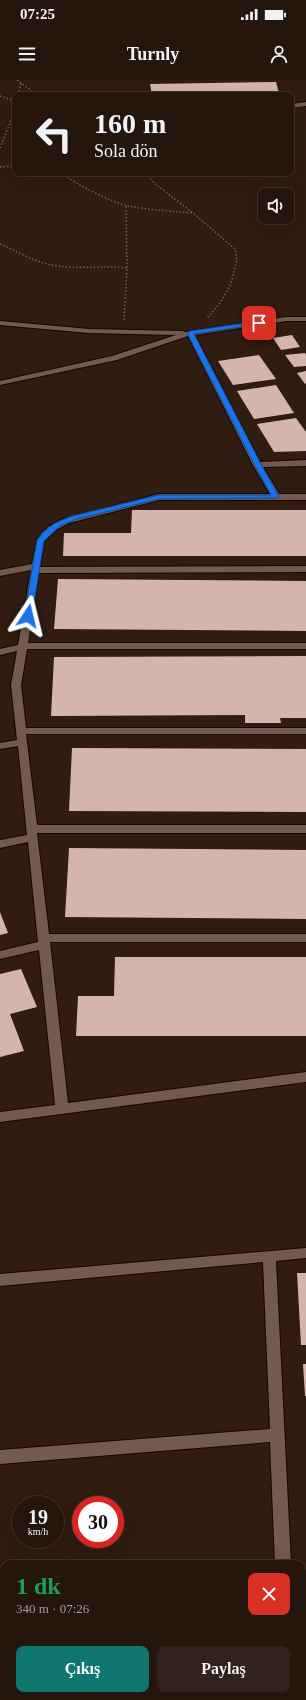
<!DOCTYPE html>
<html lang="tr">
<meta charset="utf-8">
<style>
:root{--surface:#24150d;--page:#30221b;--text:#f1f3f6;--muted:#a39f9d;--line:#41342e;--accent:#0f766e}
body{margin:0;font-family:"Times New Roman",serif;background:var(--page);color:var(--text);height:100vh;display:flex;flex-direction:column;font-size:15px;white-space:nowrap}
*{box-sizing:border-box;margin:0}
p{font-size:13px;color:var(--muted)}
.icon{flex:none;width:22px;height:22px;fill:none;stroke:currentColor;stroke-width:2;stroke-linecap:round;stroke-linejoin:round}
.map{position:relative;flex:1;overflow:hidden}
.sheet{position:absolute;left:0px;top:1480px;width:306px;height:140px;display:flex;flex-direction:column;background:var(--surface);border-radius:12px 12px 0 0;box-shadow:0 4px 16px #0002,0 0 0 1px var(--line)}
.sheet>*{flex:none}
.banner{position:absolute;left:12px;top:12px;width:282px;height:84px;border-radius:8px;box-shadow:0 4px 16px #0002,0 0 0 1px var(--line);background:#24150d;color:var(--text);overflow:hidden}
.tools{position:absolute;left:258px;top:108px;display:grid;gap:8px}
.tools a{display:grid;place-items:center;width:36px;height:36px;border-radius:8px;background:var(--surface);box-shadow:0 4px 16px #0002,0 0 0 1px var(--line);font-size:20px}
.speed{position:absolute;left:12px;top:1416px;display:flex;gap:8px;font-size:20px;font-weight:700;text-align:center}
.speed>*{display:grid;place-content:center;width:52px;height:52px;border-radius:50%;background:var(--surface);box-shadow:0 4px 16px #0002,0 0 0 1px var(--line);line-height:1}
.speed small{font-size:10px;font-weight:400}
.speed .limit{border:6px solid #d22;background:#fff;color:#111}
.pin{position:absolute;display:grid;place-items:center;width:34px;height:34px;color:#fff;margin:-17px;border-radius:8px;box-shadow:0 2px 6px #0006}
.me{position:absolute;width:44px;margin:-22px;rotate:10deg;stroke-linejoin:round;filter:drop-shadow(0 0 3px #0008)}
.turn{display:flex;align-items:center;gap:14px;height:84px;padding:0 16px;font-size:18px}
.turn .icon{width:52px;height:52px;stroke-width:2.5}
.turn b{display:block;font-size:28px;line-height:34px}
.round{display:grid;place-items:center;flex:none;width:42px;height:42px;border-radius:8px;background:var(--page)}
.headline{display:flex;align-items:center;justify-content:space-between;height:68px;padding:0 16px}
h1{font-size:24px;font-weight:600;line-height:30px;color:#1e9e55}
.button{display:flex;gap:8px;margin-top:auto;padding:8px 16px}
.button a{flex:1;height:46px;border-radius:8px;background:var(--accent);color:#fff;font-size:16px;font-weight:600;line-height:46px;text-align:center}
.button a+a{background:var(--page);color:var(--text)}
.status{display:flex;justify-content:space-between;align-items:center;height:28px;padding:0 20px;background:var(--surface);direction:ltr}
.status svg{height:11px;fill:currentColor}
header{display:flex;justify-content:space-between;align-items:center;height:52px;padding:0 16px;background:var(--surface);font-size:18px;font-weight:600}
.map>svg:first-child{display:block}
</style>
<div class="status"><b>07:25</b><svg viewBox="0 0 49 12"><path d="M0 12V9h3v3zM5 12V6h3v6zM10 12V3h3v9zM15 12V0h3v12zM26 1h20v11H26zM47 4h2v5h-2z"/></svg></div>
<header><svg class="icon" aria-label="menu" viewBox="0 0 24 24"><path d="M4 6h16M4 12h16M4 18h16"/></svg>Turnly<svg class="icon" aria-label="person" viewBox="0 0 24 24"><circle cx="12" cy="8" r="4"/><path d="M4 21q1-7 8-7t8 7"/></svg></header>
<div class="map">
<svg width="306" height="1620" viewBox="0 0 306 1620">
<rect width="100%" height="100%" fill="#301c11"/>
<g fill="#d4b4b0">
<polygon points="276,2 279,13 254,15 152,15 150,4"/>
<polygon points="292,255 300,267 281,270 273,258"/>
<polygon points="305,273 306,275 306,286 294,287 285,275"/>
<polygon points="259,275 276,299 233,305 218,281"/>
<polygon points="306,291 306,303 305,304 297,293"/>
<polygon points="276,305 294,333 254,339 237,311"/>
<polygon points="296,338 306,352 306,371 274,372 257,344"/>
<polygon points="132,430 306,430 306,476 63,476 64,453 131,453"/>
<polygon points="58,499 306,501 306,551 54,549"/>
<polygon points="306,576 306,638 280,638 281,643 245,643 245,635 51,636 54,577"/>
<polygon points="72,668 306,669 306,732 69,731"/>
<polygon points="69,768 306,770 306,839 65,837"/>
<polygon points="0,832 8,853 0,855"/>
<polygon points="115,877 306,877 306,956 76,956 78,916 114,916"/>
<polygon points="21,889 37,927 10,934 24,971 0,977 0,894"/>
<polygon points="297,1193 306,1193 306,1265 301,1265"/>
<polygon points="303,1284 306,1284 306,1316 305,1316"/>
</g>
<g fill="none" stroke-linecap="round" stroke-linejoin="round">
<defs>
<g id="minor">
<polygon points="306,22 306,26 291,28 291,24"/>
<polygon points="286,237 306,237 306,241 286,241 195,255 260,382 306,380 306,386 263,387 279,414 306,414 306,420 159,420 69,443 54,451 44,462 40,487 306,486 306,492 39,493 28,563 306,563 306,569 27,569 21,605 26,648 306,648 306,654 26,654 37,745 306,745 306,753 37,753 49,854 306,854 306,862 50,862 68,1023 306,992 306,1002 0,1042 0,1032 55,1025 39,870 0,879 0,871 38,862 28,762 0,768 0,760 27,755 18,666 0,669 0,663 17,660 11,605 17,571 0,575 0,569 18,565 31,490 0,496 0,490 32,484 37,459 48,447 63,439 159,414 270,414 253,385 188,256 117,280 0,305 0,301 112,276 176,255 89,253 0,245 0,241 89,249 182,251 185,252"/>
<polygon points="306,1168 306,1178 276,1181 291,1484 275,1484 270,1362 0,1384 0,1370 270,1349 263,1182 0,1206 0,1194"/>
<rect x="0" y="1600" width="4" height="16"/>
<polygon points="302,1604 306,1604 306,1620 296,1617 297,1620 281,1620 280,1616 302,1616"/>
<rect x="25" y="1616" width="16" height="4"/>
</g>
</defs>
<use href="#minor" stroke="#180600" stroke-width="2"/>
<g stroke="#715f55" stroke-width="1.5" stroke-dasharray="1.5 2" stroke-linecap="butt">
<polyline points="17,0 37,15"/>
<polyline points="18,15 21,3"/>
<polyline points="0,16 15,21"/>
<polyline points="0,68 10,43 15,25"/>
<polyline points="0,87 15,86"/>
<path d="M 62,93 C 73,103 113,123 128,126 C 149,130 171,131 192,133"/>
<polyline points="146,93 154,103 193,133 235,169 237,180 230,206 220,223 207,238"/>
<path d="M 0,164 C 17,171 34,182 52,185 C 77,190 102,185 127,188"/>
<polyline points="124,240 127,188 126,126"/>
</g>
<use href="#minor" fill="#725a4d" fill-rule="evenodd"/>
</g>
<polygon fill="#1a73e8" stroke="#114b97" points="259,241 262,243 261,244 194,254 261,384 279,417 278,418 159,419 77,439 60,446 44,461 32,536 28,538 25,537 24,536 37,461 42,453 55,443 72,436 159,415 271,415 254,384 187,253 190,251"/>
</svg>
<div class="tools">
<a><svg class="icon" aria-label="sound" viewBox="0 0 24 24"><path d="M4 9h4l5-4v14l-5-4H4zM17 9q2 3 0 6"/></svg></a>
</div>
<div class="speed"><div>19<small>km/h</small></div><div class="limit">30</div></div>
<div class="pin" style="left:259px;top:243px;background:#d93025"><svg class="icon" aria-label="arrive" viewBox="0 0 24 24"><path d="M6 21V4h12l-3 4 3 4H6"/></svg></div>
<svg class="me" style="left:28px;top:536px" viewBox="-20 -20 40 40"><path d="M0-17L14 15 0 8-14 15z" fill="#1a73e8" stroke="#fff" stroke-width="4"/></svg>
<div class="banner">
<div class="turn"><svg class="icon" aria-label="left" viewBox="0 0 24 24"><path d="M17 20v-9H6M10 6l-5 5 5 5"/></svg><div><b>160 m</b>Sola dön</div></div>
</div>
<section class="sheet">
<div class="headline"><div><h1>1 dk</h1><p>340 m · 07:26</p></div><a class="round" style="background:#d93025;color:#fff"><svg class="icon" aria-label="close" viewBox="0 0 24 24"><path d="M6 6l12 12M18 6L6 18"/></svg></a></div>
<div class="button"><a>Çıkış</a><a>Paylaş</a></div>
</section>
</div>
